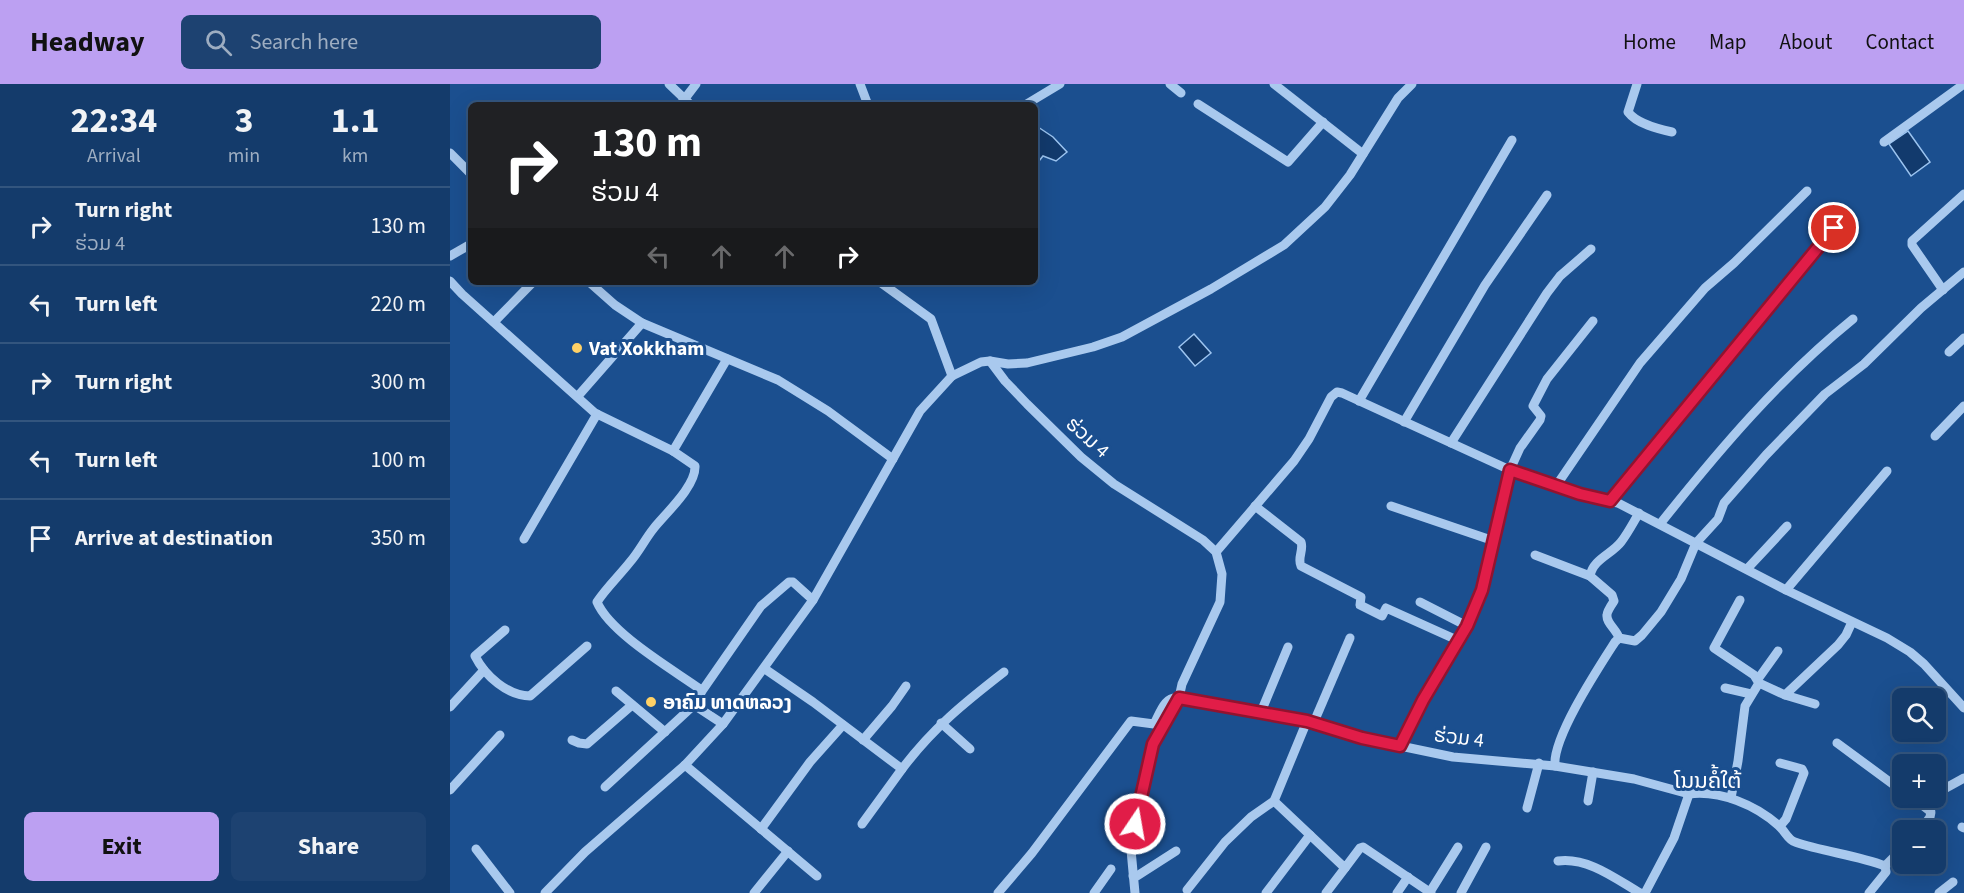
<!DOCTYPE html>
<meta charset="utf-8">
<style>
:root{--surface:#143b6b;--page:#1d4271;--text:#f1f3f6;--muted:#9dadc1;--line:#33557e;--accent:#bca0f2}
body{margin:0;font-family:"Source Sans 3","Noto Sans Lao",sans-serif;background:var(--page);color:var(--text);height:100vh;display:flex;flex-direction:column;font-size:22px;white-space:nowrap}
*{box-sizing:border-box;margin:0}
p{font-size:20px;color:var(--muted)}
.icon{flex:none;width:33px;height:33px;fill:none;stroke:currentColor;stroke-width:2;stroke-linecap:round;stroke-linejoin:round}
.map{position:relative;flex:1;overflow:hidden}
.details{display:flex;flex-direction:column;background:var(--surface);width:450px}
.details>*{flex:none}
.hud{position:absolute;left:18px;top:18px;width:570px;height:183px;border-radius:9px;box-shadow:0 6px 24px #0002,0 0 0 2px var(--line);background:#202124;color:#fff;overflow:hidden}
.buttons{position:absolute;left:1442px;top:604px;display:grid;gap:12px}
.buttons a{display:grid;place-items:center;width:54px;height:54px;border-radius:9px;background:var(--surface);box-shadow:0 6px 24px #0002,0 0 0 2px var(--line);font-size:30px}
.pin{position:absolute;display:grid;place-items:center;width:51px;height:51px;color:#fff;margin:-26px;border:3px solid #fff;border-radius:50%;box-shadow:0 2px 6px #0007}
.me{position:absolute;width:66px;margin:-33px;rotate:12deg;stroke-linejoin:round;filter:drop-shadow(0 0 4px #0008)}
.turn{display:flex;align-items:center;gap:21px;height:126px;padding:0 24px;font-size:27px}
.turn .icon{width:78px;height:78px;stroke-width:2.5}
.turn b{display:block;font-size:42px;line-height:51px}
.lanes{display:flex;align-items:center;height:57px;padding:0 24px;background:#0003;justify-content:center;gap:30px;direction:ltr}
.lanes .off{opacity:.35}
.eta{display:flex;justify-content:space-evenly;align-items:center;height:102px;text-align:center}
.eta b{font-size:36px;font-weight:700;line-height:42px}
.button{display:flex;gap:12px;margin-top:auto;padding:12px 24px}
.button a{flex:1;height:69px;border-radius:9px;background:var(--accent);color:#111;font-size:24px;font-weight:700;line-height:69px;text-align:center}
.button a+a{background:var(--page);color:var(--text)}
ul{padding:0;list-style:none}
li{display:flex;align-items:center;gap:18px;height:78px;padding:0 24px;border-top:2px solid var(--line)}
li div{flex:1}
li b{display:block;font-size:22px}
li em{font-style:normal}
header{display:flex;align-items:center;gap:36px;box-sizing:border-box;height:84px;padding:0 30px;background:var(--accent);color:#111}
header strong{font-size:28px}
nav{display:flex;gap:33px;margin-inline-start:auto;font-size:21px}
.search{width:420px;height:54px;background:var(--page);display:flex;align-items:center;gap:15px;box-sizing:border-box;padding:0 21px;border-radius:9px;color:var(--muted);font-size:22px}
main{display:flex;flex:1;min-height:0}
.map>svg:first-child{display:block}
</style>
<header>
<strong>Headway</strong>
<div class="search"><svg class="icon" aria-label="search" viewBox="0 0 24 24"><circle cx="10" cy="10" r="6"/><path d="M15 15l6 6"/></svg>Search here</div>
<nav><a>Home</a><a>Map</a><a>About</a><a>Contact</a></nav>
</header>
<main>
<section class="details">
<div class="eta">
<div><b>22:34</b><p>Arrival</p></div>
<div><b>3</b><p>min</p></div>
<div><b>1.1</b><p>km</p></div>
</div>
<ul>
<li><svg class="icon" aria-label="right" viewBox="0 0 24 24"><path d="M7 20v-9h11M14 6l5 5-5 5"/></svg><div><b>Turn right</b><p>ຮ່ວມ 4</p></div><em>130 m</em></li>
<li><svg class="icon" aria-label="left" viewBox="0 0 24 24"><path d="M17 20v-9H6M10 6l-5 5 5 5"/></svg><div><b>Turn left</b></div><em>220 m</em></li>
<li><svg class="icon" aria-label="right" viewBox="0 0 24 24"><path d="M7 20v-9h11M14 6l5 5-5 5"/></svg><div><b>Turn right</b></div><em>300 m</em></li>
<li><svg class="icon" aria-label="left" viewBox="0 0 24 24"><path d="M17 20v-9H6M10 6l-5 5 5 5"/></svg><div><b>Turn left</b></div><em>100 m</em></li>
<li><svg class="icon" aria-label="arrive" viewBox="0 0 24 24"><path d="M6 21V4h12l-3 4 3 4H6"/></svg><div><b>Arrive at destination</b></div><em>350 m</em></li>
</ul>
<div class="button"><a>Exit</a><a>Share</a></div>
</section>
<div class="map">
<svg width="1514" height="809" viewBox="0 0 1514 809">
<rect width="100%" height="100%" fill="#1b4f8f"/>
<g fill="#123a6d" stroke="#9cc4f0" stroke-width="1.5">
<polygon points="585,41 603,53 617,68 606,77 593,72 585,82"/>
<polygon points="1458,47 1480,78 1461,92 1439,60"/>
<polygon points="744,250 761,269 745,282 729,263"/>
</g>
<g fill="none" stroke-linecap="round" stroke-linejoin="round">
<g stroke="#a9c9ee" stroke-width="9">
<polyline points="219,0 241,21"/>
<polyline points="410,0 418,21"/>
<polyline points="720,0 731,9"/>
<polyline points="824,0 913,70"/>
<path d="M 1187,0 L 1178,28 C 1187,40 1208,45 1222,48"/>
<polyline points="748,20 838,78 873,38"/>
<polyline points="230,21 246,0"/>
<polyline points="575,21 610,0"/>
<polyline points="1434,58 1514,0"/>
<polyline points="0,69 21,90"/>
<polyline points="0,172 21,160"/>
<path d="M 0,197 L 12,210 L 145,329 L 223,367 L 245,382 C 246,402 216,429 204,444 C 195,455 189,468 180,478 C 169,492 156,504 147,518 C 160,549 222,585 250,605 L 251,609 L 244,621 L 155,703"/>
<polyline points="139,198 165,221 192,239 328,296 378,327 443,375"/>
<polyline points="430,198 481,235 502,292"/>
<polyline points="1493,206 1462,161 1462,157 1514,110"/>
<polyline points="44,238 83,198"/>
<polyline points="1499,268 1514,254"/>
<path d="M 540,277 L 555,297 L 577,320 L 631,373 L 664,400 L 753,456 L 766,468 L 772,490 L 770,518 L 732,600 L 729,614 L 857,637 L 912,654 L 1003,673 L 1105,682 L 1184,695 L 1239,710 C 1270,706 1306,721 1329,742 C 1335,747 1338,756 1345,758 C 1374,768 1406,771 1435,782 L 1436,788 L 1419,809"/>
<polyline points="128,312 192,239"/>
<polyline points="909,317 1062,56"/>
<polyline points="954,338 1035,201 1097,111"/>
<polyline points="1485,352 1514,322"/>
<polyline points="1001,359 1097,209 1110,192 1141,165"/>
<polyline points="223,367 277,275"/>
<polyline points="1106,402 1190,279 1255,204 1284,179 1357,107"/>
<polyline points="1160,417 1384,144"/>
<path d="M 805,422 L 851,458 C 854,466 847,474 851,482 L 911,513 L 910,521 L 932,532 L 936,524 L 1007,556"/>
<polyline points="941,422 1044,457"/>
<path d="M 1210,440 C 1269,366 1329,295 1403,235"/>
<polyline points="74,455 147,330"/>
<polyline points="766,468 844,377 859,355 881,313 887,308 892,309 1060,386 1130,410 1168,419 1336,506 1437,554 1460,568 1474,580 1514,624"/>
<polyline points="1085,471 1140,492"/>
<polyline points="1297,485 1337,442"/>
<polyline points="1336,506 1437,387"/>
<polyline points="1290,516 1264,564 1304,591 1309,599 1335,611 1365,620"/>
<polyline points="970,518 1017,542"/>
<path d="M 55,546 L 25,572 C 35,592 58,612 80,612 L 137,562"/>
<polyline points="1169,554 1185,557 1192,551 1211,528 1231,495 1246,459 1268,435 1274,419 1316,371 1375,310 1414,280 1471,224 1514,188"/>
<path d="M 1169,554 C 1167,546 1156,539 1157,531 C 1157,527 1162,520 1164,517 L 1162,511 L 1140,492 C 1143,475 1162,470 1171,458 C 1178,449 1183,439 1189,429"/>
<polyline points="315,585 363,618 452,685 412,740"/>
<polyline points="1308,595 1328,567"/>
<polyline points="1275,604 1301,610"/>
<polyline points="166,607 215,648"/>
<polyline points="252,607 311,522 339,498 343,498 363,516"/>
<polyline points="1335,611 1388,561 1396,551 1402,538"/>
<polyline points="244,621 273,640"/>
<polyline points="0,623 34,586"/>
<polyline points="811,628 838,563"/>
<polyline points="864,638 900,554"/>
<polyline points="491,639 520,665"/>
<polyline points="122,656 129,659 137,660 182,621"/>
<polyline points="413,656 442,622 456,602"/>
<polyline points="1387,659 1452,707"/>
<polyline points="950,662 973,616 1017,542 1032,506 1060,386 1070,364 1090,336 1091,332 1083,322 1085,318 1097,295 1143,237"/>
<polyline points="235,681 367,792"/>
<path d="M 1105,682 C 1102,654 1149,583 1165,558 L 1169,554"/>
<path d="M 452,685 C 483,644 514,619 554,588"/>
<polyline points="0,706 50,651"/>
<polyline points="1485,710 1514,694"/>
<polyline points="1281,714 1288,677 1295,622 1309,599"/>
<polyline points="1463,714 1481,728 1480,733 1470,747"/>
<polyline points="824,717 895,784 910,764 913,763 981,809"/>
<polyline points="1138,717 1143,688"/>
<polyline points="1077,724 1089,679"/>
<polyline points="1330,742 1336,735 1354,689 1352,685 1330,679"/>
<polyline points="1512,743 1514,744"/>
<polyline points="311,745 360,678 393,641"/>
<polyline points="26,765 60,809"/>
<path d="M 1108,777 C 1138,773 1166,795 1190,809"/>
<polyline points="1435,782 1452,765"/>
<polyline points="683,792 687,792 726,767"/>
<polyline points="737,806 775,758 801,733 824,717 857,637"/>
<polyline points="980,808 1008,763"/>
<polyline points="95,809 135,768 235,681 273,640 363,516 470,327 502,292 531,278 540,277 558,280 577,279 643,263 672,253 761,205 834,161 875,123 900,91 948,14 962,0"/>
<polyline points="304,809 338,767"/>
<path d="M 548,809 L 582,769 L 681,637 L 704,640 C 710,629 715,611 729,614 L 703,660 L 683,752 L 681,766 L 685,809"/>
<polyline points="644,809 661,785"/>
<polyline points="816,809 860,751"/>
<polyline points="876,809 895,784"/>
<polyline points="947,809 958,793"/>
<polyline points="1011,809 1036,763"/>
<polyline points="1195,809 1224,754 1239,710"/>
<polyline points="1489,809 1503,798"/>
</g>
</g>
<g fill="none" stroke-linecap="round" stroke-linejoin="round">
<defs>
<polyline id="route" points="685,740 703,660 729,614 857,637 912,654 950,662 973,616 1017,542 1032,506 1060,386 1130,410 1160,417 1384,144"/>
</defs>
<use href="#route" stroke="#92132f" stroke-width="15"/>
<use href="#route" stroke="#e11d48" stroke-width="10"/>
</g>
<g fill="#ffd166" stroke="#1b4f8f" stroke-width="2">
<circle cx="127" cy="264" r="6"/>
<circle cx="201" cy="618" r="6"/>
</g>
<g text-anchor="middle" stroke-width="6" stroke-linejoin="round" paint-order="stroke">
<g font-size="20" font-weight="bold" fill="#fff" stroke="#1b4f8f" text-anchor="start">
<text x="139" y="271">Vat Xokkham</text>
<text x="213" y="625">ອາຄົມ ທາດຫລວງ</text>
</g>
<g font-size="20" fill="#fff" stroke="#1b4f8f">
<text transform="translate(638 353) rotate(42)" y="7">ຮ່ວມ 4</text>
<text transform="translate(1009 653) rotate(7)" y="7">ຮ່ວມ 4</text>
</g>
<g font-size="22" fill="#fff" stroke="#1b4f8f">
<text x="1258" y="704">ໂນນຄໍ້ໃຕ້</text>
</g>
</g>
</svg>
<div class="buttons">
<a><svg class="icon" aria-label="search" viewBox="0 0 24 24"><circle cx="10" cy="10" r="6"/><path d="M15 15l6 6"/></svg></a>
<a>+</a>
<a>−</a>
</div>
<div class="pin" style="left:1384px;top:144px;background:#d93025"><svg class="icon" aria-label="arrive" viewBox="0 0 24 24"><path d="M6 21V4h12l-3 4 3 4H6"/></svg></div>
<svg class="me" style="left:685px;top:740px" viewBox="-20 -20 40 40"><circle r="17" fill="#e11d48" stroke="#fff" stroke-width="3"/><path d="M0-11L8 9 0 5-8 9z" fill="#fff"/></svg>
<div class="hud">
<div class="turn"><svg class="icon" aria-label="right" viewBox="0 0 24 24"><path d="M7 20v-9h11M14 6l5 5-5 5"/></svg><div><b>130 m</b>ຮ່ວມ 4</div></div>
<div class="lanes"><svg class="icon off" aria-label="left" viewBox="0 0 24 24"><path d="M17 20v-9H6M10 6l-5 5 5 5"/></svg><svg class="icon off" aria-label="ahead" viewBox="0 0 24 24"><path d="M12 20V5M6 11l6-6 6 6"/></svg><svg class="icon off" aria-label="ahead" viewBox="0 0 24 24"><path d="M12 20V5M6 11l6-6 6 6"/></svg><svg class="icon" aria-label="right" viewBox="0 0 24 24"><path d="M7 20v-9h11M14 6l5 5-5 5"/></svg></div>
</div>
</div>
</main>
